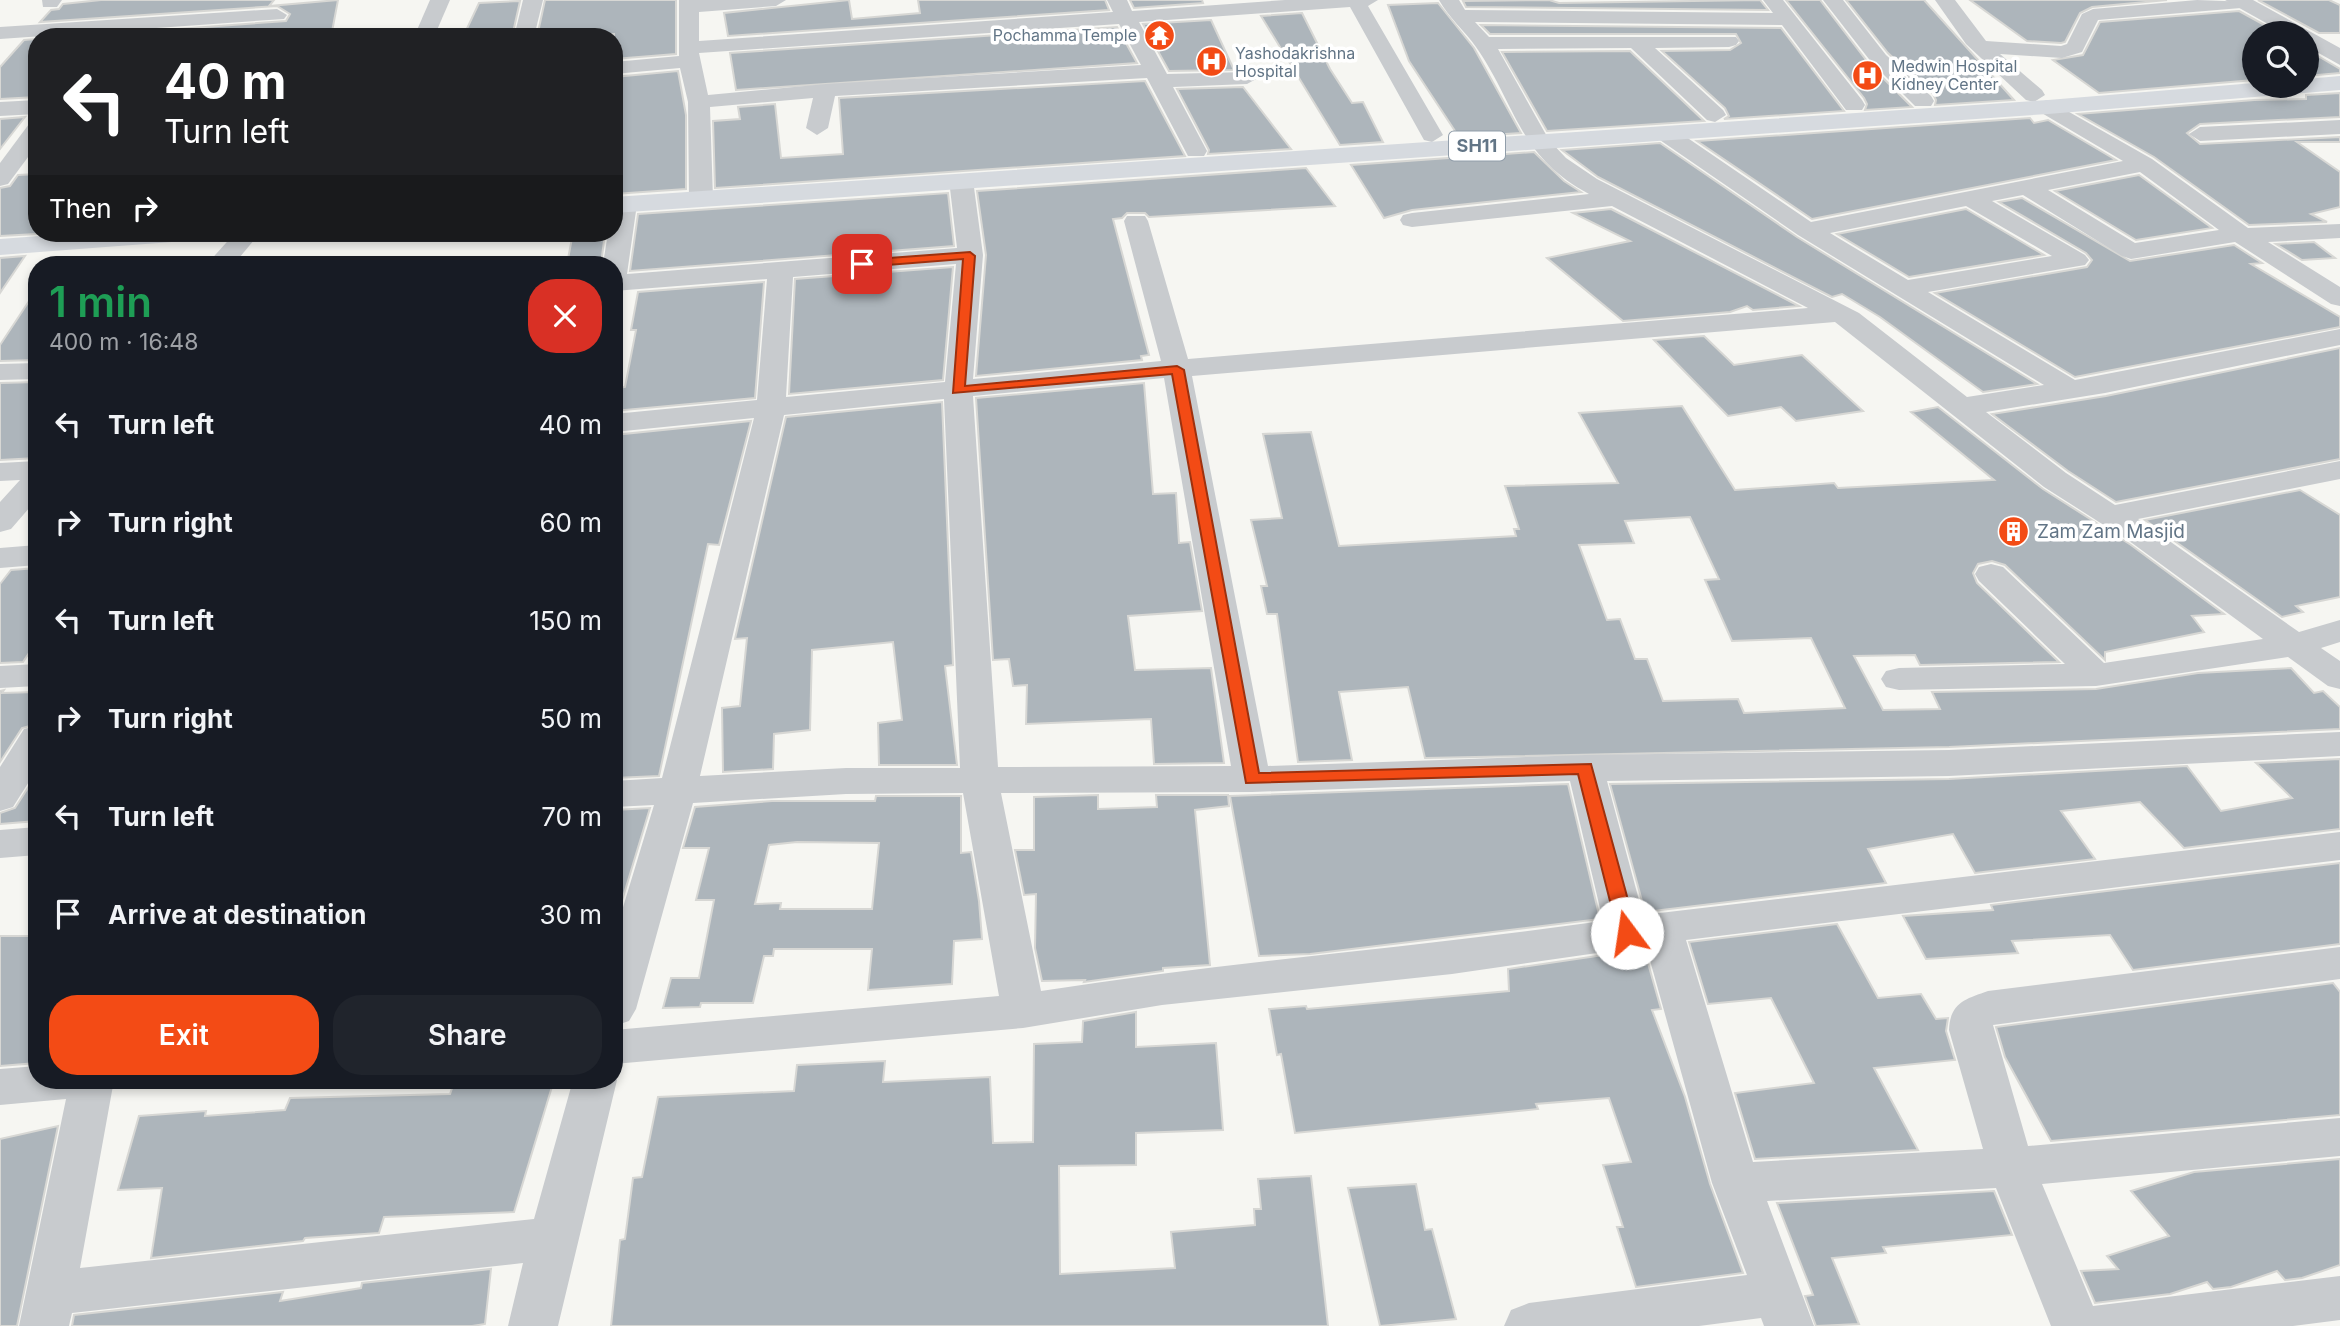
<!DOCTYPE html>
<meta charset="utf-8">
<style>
:root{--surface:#171b24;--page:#20242c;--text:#f1f3f6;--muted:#9ea1a6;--accent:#f34b15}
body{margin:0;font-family:Inter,sans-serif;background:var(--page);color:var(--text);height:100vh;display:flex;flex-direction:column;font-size:26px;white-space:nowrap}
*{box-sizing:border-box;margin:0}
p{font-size:23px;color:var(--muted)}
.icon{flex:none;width:38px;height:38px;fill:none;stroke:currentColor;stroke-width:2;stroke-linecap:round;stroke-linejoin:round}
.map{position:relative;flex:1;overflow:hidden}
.sheet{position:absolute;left:28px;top:256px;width:595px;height:833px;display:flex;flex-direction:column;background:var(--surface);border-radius:28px;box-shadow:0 4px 10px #0003}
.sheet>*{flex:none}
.banner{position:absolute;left:28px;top:28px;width:595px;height:214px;border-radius:28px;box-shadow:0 4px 10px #0003;background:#202124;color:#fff;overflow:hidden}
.buttons{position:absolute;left:2242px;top:21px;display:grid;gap:14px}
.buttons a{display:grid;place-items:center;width:77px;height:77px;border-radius:50%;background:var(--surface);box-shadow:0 4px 10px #0003;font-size:35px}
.pin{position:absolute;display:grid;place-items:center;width:60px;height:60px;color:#fff;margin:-30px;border-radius:14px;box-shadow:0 4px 10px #0006}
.me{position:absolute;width:77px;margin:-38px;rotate:346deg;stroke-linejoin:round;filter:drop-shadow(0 0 5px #0008)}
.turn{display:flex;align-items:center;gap:24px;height:147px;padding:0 21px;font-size:32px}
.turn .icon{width:91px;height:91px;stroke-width:2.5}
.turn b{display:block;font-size:49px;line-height:60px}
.then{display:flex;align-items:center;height:66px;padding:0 21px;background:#0003;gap:14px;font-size:26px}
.round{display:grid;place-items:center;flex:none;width:74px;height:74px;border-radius:28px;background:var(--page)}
.summary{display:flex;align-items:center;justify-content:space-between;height:119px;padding:0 21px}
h1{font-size:42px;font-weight:600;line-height:52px;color:#1e9e55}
.action{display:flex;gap:14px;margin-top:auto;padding:14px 21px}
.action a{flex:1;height:80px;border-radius:28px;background:var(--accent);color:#fff;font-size:28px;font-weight:600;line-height:80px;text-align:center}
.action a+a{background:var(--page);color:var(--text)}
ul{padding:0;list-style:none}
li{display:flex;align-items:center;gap:21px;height:98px;padding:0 21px}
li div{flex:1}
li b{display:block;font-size:26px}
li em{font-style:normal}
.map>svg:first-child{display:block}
</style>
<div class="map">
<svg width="2340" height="1326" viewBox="0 0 2340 1326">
<rect width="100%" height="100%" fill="#f6f6f2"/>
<g fill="#adb5bb" stroke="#d7d7d4" stroke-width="2" fill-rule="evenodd">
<polygon points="101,0 274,0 269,6 338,0 331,37 69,37 286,21 290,14 277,6 40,22 51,10 59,9 63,4"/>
<polygon points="545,0 676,0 676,54 614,59 614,34 537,37"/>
<polygon points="849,0 852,19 920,13 918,0 1105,0 1109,10 728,36 724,13"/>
<polygon points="1130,0 1202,0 1203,3 1134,8"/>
<polygon points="1549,0 1559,3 1760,0 1768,10 1466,7 1463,1"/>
<polygon points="1786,0 1820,0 1870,65 1912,107 1865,110 1867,104 1864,98"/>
<polygon points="1846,0 1924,0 2014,100 1935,105 1936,100 1933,94 1888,53"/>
<polygon points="1970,0 2167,0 2092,7 2080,13 2065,42 2061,43 2027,41"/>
<polygon points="2258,0 2329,0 2340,5 2340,33 2319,33"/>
<polygon points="520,1 512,37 463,37 479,3"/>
<polygon points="1438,3 1474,48 1521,133 1459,137 1409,61 1388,5"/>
<polygon points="2239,11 2279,33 2254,33 2254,80 2099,93 2053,60 2083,55 2100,22"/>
<polygon points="1302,13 1330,69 1352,103 1363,102 1383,142 1340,145 1261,16"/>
<polygon points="1211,20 1234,70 1169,71 1143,24"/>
<polygon points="1481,25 1781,28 1844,111 1724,119 1729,116 1725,108 1662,51 1730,50 1741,43 1736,34 1490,34"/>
<polygon points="1117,27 1137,63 736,90 730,53"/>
<polygon points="37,39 37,97 0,99 0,67 24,40"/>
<polygon points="2306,49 2340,69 2340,73 2306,76"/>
<polygon points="1630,51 1704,121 1547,131 1502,52"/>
<polygon points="678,71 686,115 686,189 614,194 614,77"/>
<polygon points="1145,81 1185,156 715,188 713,121 740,119 738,107 775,104 781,158 843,154 839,98"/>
<polygon points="1243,87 1291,149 1208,154 1209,150 1177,89"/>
<polygon points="2340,93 2340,117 2200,124 2187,133 2200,144 2340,137 2340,142 2297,142 2340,172 2340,207 2311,214 2327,222 2249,225 2154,157 2078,114 2254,100 2306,99 2306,95"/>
<polygon points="25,117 0,149 0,119"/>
<polygon points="2030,118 2034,123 2048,120 2116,160 1812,219 1697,141"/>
<polygon points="1660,143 1797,237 2037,384 1983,392 1880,317 1842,294 1832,297 1598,177 1562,150"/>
<polygon points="1534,152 1564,181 1581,192 1412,210 1384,218 1351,165"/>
<polygon points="1306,168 1335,206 1149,217 1145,213 1127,213 1122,218 1113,219 1149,355 1141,356 1142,360 976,376 986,255 977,191"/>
<polygon points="37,174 37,234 0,236 0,188 10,186 18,175"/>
<polygon points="2139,175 2212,228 2136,240 2055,191"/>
<polygon points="948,193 954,246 630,271 638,214"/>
<polygon points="2022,198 2130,261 2234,245 2262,263 2251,264 2340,317 2340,327 2075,377 1935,293 2087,267 2092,260 2086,253 1999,202"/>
<polygon points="1611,209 1799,306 1753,310 1747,306 1730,312 1623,321 1547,258 1630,241 1573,213"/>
<polygon points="1966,209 2044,255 1909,277 1837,234"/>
<polygon points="573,233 605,233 601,264 567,264"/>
<polygon points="2314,242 2335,258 2302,260 2276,244"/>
<polygon points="25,256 0,293 0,258"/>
<polygon points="953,267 943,380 789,394 795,279"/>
<polygon points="764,282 755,398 614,411 619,388 625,387 636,330 631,330 638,292"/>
<polygon points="37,289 37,360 0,361 0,345"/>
<polygon points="1704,336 1734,365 1802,355 1863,411 1796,421 1781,407 1728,416 1654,340"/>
<polygon points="2340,348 2340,459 2116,502 2068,471 1992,414 2106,396"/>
<polygon points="37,382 37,458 0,460 0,383"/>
<polygon points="1144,383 1153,494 1176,493 1179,543 1190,542 1202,611 1128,616 1135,670 1211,668 1224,763 1154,764 1151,719 1026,724 1027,685 1013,686 1009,659 993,660 976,398"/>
<polygon points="942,402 953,665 945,666 957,765 879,765 878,723 902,720 893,642 812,650 810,730 774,734 773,769 723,772 722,708 740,706 747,638 735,639 786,417"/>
<path d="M 1682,406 L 1735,490 L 1834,483 L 1838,488 L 1994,480 L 1911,412 L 1938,407 L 2043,489 L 2131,545 L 2224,614 L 2192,616 L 2204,632 L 2105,652 L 2105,660 L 2005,565 L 1992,561 L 1978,564 L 1973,573 L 1977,583 L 2059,662 L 1920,665 L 1915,655 L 1854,656 L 1883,710 L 1940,709 L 1932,692 L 2096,689 L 2198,673 L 2291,668 L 2314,693 L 2323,691 L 2340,707 L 2340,729 L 1949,747 L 1425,758 L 1408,687 L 1339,692 L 1352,760 L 1298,762 L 1277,614 L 1267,614 L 1261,586 L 1267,586 L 1251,520 L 1282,518 L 1263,434 L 1311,432 L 1339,546 L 1516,536 L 1514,529 L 1519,529 L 1505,486 L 1618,483 L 1579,413 ZM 1690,517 L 1719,579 L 1705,580 L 1732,641 L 1811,638 L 1845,708 L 1744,713 L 1738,699 L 1663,701 L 1647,659 L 1635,659 L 1620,619 L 1607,620 L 1579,545 L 1634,543 L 1625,521 Z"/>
<polygon points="751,421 719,545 708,544 659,776 614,778 614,701 622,630 614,631 614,435"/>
<polygon points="2300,490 2340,515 2340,597 2296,606 2303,612 2282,617 2145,520"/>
<polygon points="37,568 37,641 23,662 0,663 0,584 11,570"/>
<polygon points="4,690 2,693 37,692 37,724 22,728 0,762 0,691"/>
<polygon points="2340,759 2340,829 2184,848 2140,802 2061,811 2095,859 1975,873 1953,834 1868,849 1886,883 1645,912 1610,784 1949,779 2187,766 2221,811 2292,798 2256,763"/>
<polygon points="33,780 37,780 37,821 0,824 0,813 15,808"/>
<polygon points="1568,784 1600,919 1310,954 1259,956 1230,796"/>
<polygon points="1098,795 1098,809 1157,807 1156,795 1228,795 1229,806 1195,810 1210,965 1163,968 1163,971 1084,982 1085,980 1042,981 1035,948 1036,894 1024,895 1015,850 1034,850 1034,797"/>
<path d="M 876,796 L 961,796 L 961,853 L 971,852 L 979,901 L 982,939 L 954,941 L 952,984 L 868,990 L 872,949 L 774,949 L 773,956 L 764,956 L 753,1003 L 701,1003 L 700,1007 L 663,1008 L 671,978 L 699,978 L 714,900 L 696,900 L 709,848 L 683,848 L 695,807 L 772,801 L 875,801 ZM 797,842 L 879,843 L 872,909 L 780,909 L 781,903 L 755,904 L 769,845 Z"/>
<polygon points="650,808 614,927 614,810"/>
<polygon points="2340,863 2340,944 2133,970 2110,935 2012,941 2018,953 1926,959 1903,916 1993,910 1991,905"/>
<polygon points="1837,924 1878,998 1921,994 1936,1019 1948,1018 1946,1031 1955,1060 1874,1068 1918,1150 1755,1159 1735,1093 1814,1083 1771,998 1708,1004 1689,942"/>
<polygon points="0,936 37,936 37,1063 0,1066"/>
<polygon points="1644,949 1661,1009 1652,1010 1685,1097 1710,1184 1743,1273 1636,1287 1617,1227 1623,1227 1603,1165 1631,1162 1609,1098 1536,1104 1538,1109 1295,1133 1281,1054 1277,1055 1269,1009 1306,1006 1307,1009 1509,991 1508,969"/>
<polygon points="2333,983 2340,992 2340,1115 2051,1141 2005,1057 1996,1027"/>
<polygon points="1136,1012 1136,1047 1216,1043 1223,1130 1136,1133 1136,1165 1059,1166 1060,1274 1175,1268 1171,1232 1255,1225 1254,1209 1261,1209 1258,1179 1311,1176 1328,1326 611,1326 620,1240 625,1239 633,1178 642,1177 658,1097 794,1091 797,1065 885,1061 883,1082 990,1077 993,1143 1033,1142 1034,1044 1082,1042 1083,1021"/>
<polygon points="455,1080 554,1080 514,1212 384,1217 379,1233 305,1238 303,1241 151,1258 162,1188 118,1190 139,1116 206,1111 205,1116 285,1110 290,1098 450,1094"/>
<polygon points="58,1126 17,1326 0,1326 0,1139"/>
<polygon points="2340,1159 2340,1265 2302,1278 2285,1280 2277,1271 2231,1287 2213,1289 2207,1282 2170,1294 2095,1303 2081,1271 2118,1269 2107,1256 2169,1236 2131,1191 2194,1172"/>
<polygon points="1416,1184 1425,1230 1432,1229 1456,1319 1380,1326 1348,1188"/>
<polygon points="1994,1191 2012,1235 1883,1247 1886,1253 1832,1258 1859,1324 1816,1326 1805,1296 1813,1295 1777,1203"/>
<polygon points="491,1269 485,1324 472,1326 72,1326 74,1315 283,1292 280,1301 361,1288 362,1283"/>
</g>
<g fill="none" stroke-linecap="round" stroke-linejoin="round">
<g fill="#c8cbce" fill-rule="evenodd">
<polygon points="42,0 62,0 57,7 43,7"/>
<polygon points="430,0 450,0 434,37 414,37"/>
<polygon points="523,0 543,0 534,37 514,37"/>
<path d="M 679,0 L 786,0 L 776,6 L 699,12 L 699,41 L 1113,12 L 1107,0 L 1127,0 L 1132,11 L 1285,0 L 1378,0 L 1368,6 L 1443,135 L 1432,142 L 1424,140 L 1350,7 L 1139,22 L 1167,74 L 1247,72 L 1258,78 L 1247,84 L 1173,87 L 1207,151 L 1204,156 L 1188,156 L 1147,78 L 835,96 L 828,128 L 817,135 L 806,128 L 813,98 L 710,107 L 713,199 L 710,204 L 692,204 L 689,199 L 688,102 L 680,68 L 614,74 L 614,62 L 679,56 ZM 1119,24 L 1141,65 L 826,84 L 708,95 L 699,53 Z"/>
<path d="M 1439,0 L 1459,0 L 1465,10 L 1773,13 L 1763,0 L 1783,0 L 1862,100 L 1865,105 L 1862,110 L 1846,110 L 1782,25 L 1475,22 L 1489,37 L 1736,37 L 1739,41 L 1736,45 L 1729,47 L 1655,48 L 1723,110 L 1726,115 L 1715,122 L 1707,120 L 1631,48 L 1498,49 L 1549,140 L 1566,158 L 1597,179 L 1859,313 L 1967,397 L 2044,385 L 1798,235 L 1657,138 L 1654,133 L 1657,128 L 1673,128 L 1811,222 L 2123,161 L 2040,112 L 2037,107 L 2040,102 L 2048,100 L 2152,159 L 2248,228 L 2340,224 L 2340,238 L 2268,242 L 2340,287 L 2340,306 L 2331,304 L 2235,242 L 2131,259 L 2122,256 L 2023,195 L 1992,201 L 2085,255 L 2089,260 L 2085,265 L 1928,292 L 2075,380 L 2340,329 L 2340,345 L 2105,393 L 1986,412 L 2066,473 L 2115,505 L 2340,461 L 2340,479 L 2138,519 L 2299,632 L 2340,620 L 2340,642 L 2321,648 L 2340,661 L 2340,689 L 2328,686 L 2288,657 L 2096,686 L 1899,690 L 1886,687 L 1881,679 L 1886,671 L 1899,668 L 2065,664 L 1979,581 L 1975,574 L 1979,567 L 1991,564 L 2003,567 L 2104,663 L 2263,639 L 2132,543 L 2044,487 L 1835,322 L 1192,376 L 1268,766 L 1585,755 L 1949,750 L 2340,732 L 2340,756 L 1949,776 L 1607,781 L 1643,915 L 2340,832 L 2340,860 L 1686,940 L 1753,1162 L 1983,1149 L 1949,1030 C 1950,1003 1965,999 1988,991 L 2340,947 L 2340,979 L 1993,1025 L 2028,1146 L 2340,1118 L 2340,1156 L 2042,1184 L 2093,1306 L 2340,1276 L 2340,1320 L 2293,1326 L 2051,1326 L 1996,1188 L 1767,1201 L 1814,1326 L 1764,1326 L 1761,1318 L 1699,1326 L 1504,1326 L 1511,1310 L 1529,1303 L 1747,1275 L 1712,1183 L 1646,946 L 1452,974 L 1162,1005 L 1023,1028 L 614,1064 L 614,1030 L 999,996 L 963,793 L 846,794 L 693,803 L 636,1009 L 629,1021 L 614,1026 L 614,937 L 654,805 L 614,807 L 614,781 L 662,778 L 754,418 L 614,432 L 614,414 L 757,400 L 767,279 L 614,291 L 614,264 L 603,264 L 608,233 L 614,233 L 616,199 L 634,199 L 637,204 L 627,274 L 957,248 L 949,180 L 953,175 L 969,175 L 973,180 L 983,255 L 973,379 L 1161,361 L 1124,221 L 1127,216 L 1145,216 L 1148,221 L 1188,359 L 1808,308 L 1612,206 L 1412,227 L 1403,225 L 1400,220 L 1403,215 L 1412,213 L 1589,194 C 1518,156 1517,106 1476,47 C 1464,30 1449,18 1439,0 ZM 2140,172 L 2219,230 L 2135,243 L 2048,190 ZM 1966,206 L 2052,256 L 1908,280 L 1830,233 ZM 956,264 L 945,382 L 786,397 L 793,277 ZM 1164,378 L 1231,766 L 998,767 L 973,396 ZM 944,399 L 960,768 L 846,768 L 700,776 L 784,415 ZM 1570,781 L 1603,921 C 1416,947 1228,962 1041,991 L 1001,793 L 1252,792 Z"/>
<polygon points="1823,0 1843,0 1886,55 1931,96 1934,101 1931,106 1915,106 1872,63"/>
<polygon points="1935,0 1955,0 1986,41 2061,46 2067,44 2082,14 2093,9 2197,0 2251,2 2241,8 2098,20 2082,52 2062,58 2000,54 2042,90 2045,95 2034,102 2026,100 1966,44"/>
<polygon points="277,9 287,15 284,19 0,39 0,27"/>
<polygon points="37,100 37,114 0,116 0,102"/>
<polygon points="2340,120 2340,134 2200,141 2189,134 2200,127"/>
<polygon points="37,122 37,145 8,184 0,186 0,163 29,124"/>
<polygon points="235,233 260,233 234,264 207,264"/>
<polygon points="37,363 37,379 0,380 0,364"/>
<polygon points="37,461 37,499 11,529 0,532 0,502 20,480 0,481 0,463"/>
<polygon points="37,545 37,565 0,568 0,548"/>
<polygon points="37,664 37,686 0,688 0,666"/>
<polygon points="37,726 37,769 13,807 0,811 0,767 24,729"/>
<polygon points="37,827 37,855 0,858 0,830"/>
<polygon points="37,1066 37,1080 114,1080 80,1268 534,1219 573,1080 614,1080 614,1074 617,1080 558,1326 508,1326 523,1263 72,1313 69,1326 19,1326 66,1099 0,1105 0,1069"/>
</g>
<polygon fill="#c8cbce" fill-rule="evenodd" points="2225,0 2253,0 2340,48 2340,65 2306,46 2306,33 2284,33"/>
<g fill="#d6dadf" fill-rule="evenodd">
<polygon points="2340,76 2340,90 2048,114 614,213 614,197 2048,100 2254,83 2254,86 2306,86 2306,79"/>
<polygon points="79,233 199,233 195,239 185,241 0,255 0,239"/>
</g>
</g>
<polygon fill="#f34b15" stroke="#9e310e" stroke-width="2" points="970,252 975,256 965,386 1177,366 1184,370 1259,773 1591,764 1637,933 1634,938 1627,940 1618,933 1578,774 1246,783 1172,374 953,393 963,259 862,267 856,264 862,260"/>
<defs>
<symbol id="temple-disc" viewBox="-11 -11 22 22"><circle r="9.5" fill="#f34b15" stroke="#fff"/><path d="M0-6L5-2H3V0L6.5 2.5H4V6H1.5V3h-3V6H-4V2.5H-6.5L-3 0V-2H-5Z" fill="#fff"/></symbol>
<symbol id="hospital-disc" viewBox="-11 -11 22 22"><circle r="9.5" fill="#f34b15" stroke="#fff"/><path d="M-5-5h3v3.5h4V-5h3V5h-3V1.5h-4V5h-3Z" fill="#fff"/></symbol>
<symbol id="building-disc" viewBox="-11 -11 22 22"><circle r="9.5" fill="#f34b15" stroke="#fff"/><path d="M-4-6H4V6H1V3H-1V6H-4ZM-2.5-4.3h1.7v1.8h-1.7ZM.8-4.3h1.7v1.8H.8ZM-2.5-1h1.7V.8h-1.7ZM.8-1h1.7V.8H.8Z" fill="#fff"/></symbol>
</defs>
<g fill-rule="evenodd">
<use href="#temple-disc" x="1142" y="18" width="35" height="35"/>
<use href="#hospital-disc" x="1194" y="44" width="35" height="35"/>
<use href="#hospital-disc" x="1850" y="58" width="35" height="35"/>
<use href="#building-disc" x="1996" y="514" width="35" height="35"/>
</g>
<g text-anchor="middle" stroke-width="7" stroke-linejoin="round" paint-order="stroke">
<g font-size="16" fill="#627586" stroke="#fff" text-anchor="start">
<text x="1137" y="41" text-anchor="end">Pochamma Temple</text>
<text x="1235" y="59">Yashodakrishna<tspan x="1235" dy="18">Hospital</tspan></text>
<text x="1891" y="72">Medwin Hospital<tspan x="1891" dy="18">Kidney Center</tspan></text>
</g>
<rect fill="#fff" stroke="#919eaa" stroke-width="2" x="1449" y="131.5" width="56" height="29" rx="5"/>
<g font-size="18" font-weight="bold" fill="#627586">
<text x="1477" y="152">SH11</text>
</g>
<g font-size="19" fill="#627586" stroke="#fff" text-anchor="start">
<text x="2037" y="538">Zam Zam Masjid</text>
</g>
</g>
</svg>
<div class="buttons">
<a><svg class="icon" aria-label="search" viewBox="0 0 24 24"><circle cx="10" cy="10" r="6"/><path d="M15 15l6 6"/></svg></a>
</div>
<div class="pin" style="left:862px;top:264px;background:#d93025"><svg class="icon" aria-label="arrive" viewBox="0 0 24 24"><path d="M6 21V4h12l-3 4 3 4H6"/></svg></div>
<svg class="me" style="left:1627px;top:933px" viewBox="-20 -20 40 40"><circle r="19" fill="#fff"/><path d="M0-13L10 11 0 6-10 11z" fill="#f34b15"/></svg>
<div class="banner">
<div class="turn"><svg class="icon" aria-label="left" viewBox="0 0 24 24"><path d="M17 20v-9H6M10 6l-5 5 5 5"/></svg><div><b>40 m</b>Turn left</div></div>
<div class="then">Then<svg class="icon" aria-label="right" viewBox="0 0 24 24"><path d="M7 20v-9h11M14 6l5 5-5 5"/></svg></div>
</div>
<section class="sheet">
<div class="summary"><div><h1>1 min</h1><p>400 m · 16:48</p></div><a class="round" style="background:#d93025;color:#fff"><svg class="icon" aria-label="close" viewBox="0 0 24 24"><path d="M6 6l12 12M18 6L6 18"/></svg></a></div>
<ul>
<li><svg class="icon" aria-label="left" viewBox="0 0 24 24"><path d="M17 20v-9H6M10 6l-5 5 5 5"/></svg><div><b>Turn left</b></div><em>40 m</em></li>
<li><svg class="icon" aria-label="right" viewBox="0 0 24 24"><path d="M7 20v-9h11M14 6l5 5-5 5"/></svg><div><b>Turn right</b></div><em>60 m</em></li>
<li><svg class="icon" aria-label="left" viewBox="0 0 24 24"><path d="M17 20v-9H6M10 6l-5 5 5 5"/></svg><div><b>Turn left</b></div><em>150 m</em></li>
<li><svg class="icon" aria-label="right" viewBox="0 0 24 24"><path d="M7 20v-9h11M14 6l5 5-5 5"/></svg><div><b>Turn right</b></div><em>50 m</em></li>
<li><svg class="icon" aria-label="left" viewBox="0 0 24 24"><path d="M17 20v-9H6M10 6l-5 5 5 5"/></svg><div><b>Turn left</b></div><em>70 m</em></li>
<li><svg class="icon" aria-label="arrive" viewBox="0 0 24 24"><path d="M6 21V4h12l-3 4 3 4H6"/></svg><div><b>Arrive at destination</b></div><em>30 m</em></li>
</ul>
<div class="action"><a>Exit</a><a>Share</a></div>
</section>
</div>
